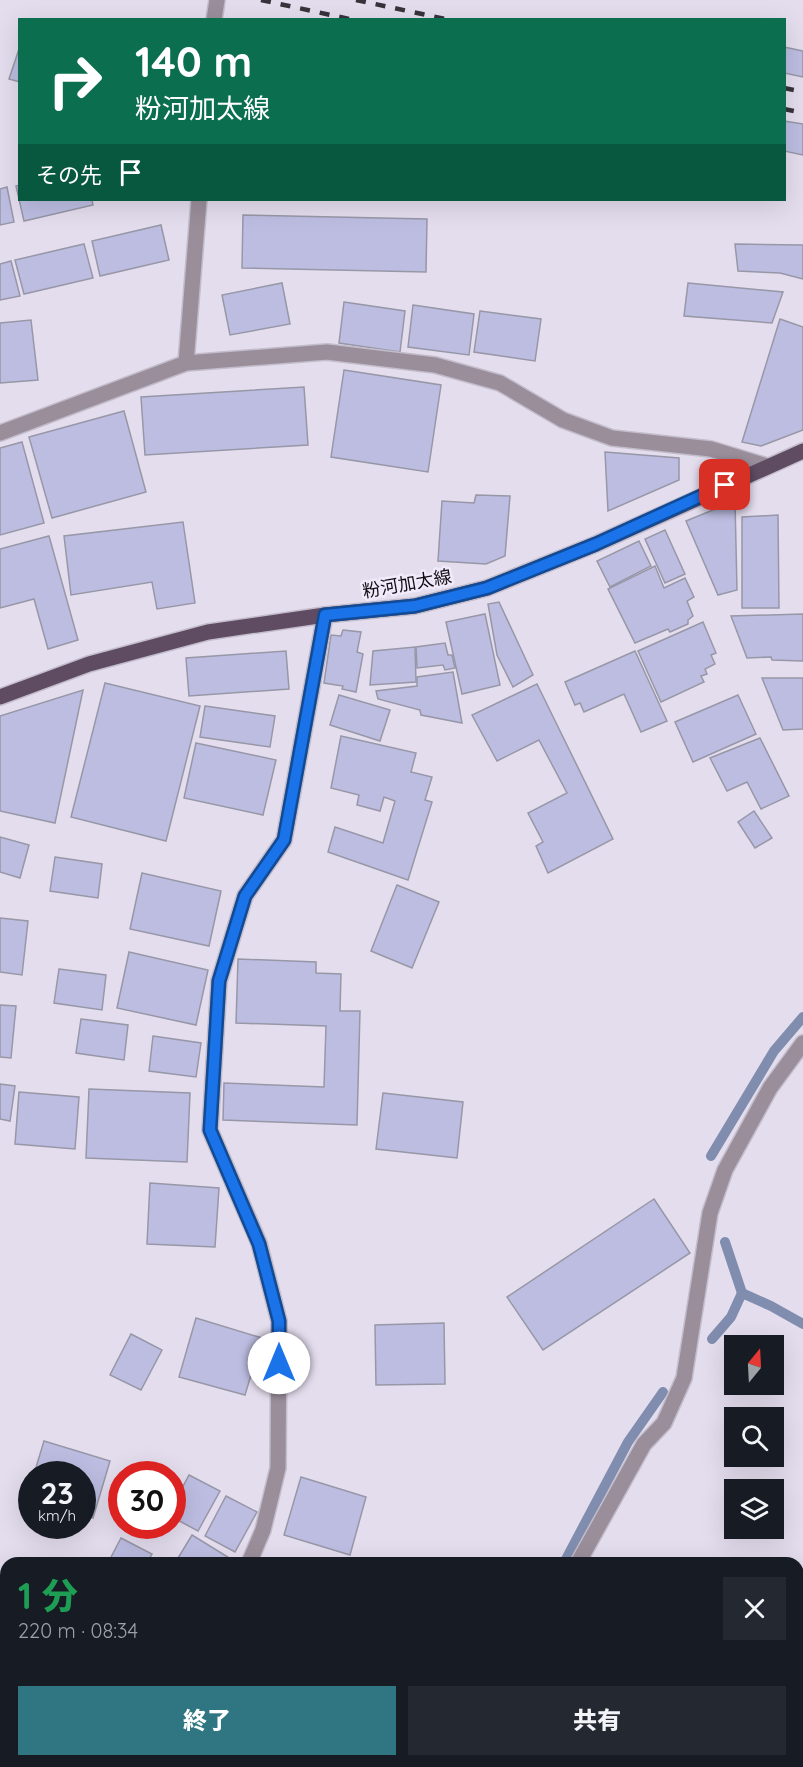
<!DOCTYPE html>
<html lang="ja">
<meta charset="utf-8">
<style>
:root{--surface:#171b24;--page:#242831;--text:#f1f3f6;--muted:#9ea1a6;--accent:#2f7682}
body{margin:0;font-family:Quicksand,"Noto Sans JP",sans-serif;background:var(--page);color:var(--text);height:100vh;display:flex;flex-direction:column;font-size:22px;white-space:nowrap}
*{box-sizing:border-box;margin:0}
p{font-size:20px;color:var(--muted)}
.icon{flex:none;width:33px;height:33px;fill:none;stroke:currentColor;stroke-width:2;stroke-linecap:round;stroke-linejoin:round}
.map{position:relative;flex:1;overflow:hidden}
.side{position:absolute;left:0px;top:1557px;width:804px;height:210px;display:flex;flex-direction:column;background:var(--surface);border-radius:18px 18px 0 0;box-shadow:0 6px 24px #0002}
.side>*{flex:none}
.hud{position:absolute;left:18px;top:18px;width:768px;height:183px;border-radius:0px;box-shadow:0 6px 24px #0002;background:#0b6e4f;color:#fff;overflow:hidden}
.needle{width:39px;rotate:18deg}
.fabs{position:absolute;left:724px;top:1335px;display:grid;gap:12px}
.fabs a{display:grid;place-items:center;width:60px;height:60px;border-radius:0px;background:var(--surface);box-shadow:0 6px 24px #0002;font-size:30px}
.speed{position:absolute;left:18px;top:1461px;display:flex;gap:12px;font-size:30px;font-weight:700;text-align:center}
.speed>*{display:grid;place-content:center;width:78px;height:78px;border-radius:50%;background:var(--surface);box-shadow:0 6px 24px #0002;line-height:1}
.speed small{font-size:15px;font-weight:400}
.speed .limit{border:9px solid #d22;background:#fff;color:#111}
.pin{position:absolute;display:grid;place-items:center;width:51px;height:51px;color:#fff;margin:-26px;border-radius:12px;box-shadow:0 3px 9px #0006}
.me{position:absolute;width:66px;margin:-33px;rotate:0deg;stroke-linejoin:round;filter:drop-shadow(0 0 4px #0008)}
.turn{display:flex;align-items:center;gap:21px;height:126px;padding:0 18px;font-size:27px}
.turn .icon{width:78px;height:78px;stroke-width:2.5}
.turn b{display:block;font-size:42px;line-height:51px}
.then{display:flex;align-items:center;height:57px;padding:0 18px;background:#0003;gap:12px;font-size:22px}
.round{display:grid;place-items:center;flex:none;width:63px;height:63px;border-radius:0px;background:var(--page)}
.head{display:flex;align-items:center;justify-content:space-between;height:102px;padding:0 18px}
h1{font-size:36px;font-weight:800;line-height:45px;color:#1e9e55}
.button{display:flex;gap:12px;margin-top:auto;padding:12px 18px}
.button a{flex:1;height:69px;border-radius:0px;background:var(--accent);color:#fff;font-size:24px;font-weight:800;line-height:69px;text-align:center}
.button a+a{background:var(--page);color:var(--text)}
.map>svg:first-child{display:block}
</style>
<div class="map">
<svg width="803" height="1767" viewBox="0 0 803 1767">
<rect width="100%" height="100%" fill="#e4ddee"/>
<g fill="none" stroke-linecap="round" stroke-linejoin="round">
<g stroke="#808dae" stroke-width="10">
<polyline points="711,1156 774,1051 803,1017"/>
<polyline points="725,1242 742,1293"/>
<polyline points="712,1339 731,1317 742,1293 771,1306 803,1324"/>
<polyline points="564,1563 628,1442 663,1392"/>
</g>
</g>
<g fill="#bdbde2" stroke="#9797a7" stroke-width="1.5">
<polygon points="20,46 20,82 9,79"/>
<polygon points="784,47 803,51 803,77 784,73"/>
<polygon points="784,121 803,124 803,155 784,151"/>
<polygon points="20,185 20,200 92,200 93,205 24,221 16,186"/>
<polygon points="7,187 14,222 0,225 0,189"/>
<polygon points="243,215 427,219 426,272 242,268"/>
<polygon points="161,225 169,260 100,276 92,241"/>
<polygon points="84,244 93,278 24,294 15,260"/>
<polygon points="735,244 803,245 803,279 780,273 738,271"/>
<polygon points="11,261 20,296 0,300 0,264"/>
<polygon points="282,283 290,324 230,335 222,295"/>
<polygon points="688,283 783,292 772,323 684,316"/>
<polygon points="344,302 405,311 400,352 339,343"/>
<polygon points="413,305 474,314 469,355 408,347"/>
<polygon points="480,311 541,319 535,361 474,352"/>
<polygon points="780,319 803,327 803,430 761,446 742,442"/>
<polygon points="31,320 38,380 0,383 0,323"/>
<polygon points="344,370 441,385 428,472 331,457"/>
<polygon points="304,387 308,445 145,455 141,397"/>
<polygon points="124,411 146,492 52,518 29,437"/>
<polygon points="22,442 44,523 0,535 0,448"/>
<polygon points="605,452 679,458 679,480 608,511"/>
<polygon points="476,495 510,496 505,556 486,564 438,561 442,501 474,503"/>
<polygon points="735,501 737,590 718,595 686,521"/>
<polygon points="778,515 779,608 742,608 742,517"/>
<polygon points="183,522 195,603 157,609 152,582 71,595 64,536"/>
<polygon points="665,530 685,574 665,583 645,539"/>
<polygon points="49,536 78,640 48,649 34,599 0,608 0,549"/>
<polygon points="639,541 651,566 610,587 597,561"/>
<polygon points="655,566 664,588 685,578 694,597 687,601 693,616 688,620 688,624 670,632 668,629 635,643 608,589"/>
<polygon points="499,602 533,675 513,687 497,655 488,604"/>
<polygon points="485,614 500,685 462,694 446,622"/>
<polygon points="803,614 803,661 772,660 771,657 747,658 731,616"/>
<polygon points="703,622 716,653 711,655 715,664 705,669 707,674 701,676 704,682 661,702 638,651"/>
<polygon points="343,630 361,632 357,652 363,654 356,692 342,689 343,686 324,683 331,635 341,636"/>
<polygon points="445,643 448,655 452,655 455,668 445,670 443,665 417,668 416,647"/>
<polygon points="415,647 416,682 370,685 373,651"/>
<polygon points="286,651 289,689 189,696 186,658"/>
<polygon points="635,651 667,721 641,732 624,694 584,712 580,703 575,705 565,682"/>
<polygon points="453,672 462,723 421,715 420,710 378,699 376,691 417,686 417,677"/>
<polygon points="762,678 803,678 803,729 783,730"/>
<polygon points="105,683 200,706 166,841 71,817"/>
<polygon points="537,684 613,839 548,873 536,846 543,842 528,813 567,793 539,740 497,761 472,715"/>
<polygon points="83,690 55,823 0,811 0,716"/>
<polygon points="339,695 390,710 380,741 330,725"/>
<polygon points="738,695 756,734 693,762 675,722"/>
<polygon points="205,706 275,716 270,747 200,737"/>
<polygon points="341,736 416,753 411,772 432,777 425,800 432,802 408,880 328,852 335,827 383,843 395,801 384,797 380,811 357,805 359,795 331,788"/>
<polygon points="760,738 789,796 761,809 747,782 727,791 710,758"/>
<polygon points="196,743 276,760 263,815 184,798"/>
<polygon points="754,811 772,838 755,848 738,822"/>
<polygon points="0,837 29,845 20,878 0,872"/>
<polygon points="55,857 102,864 98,898 50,891"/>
<polygon points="142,873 221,891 209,946 130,929"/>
<polygon points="397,885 439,902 412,968 371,951"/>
<polygon points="0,918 28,921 22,975 0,972"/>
<polygon points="129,952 208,970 196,1025 117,1008"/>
<polygon points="238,959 316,962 316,973 341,974 340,1011 360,1011 357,1125 223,1120 224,1083 324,1087 326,1026 236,1023"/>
<polygon points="59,969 106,975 102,1010 54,1003"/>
<polygon points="0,1005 16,1006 11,1058 0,1057"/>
<polygon points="81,1019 128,1025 124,1060 76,1053"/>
<polygon points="153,1036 201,1043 196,1077 149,1071"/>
<polygon points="0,1084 15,1086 10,1121 0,1119"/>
<polygon points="89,1089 190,1093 187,1162 86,1158"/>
<polygon points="19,1092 79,1097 75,1149 15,1144"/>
<polygon points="383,1093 463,1102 457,1158 376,1149"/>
<polygon points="150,1183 219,1188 215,1247 147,1244"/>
<polygon points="654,1199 690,1253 543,1350 507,1297"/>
<polygon points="196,1318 262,1338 245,1395 179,1377"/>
<polygon points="444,1323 445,1384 376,1385 375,1325"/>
<polygon points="131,1334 162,1350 141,1390 110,1375"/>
<polygon points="44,1441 110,1461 93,1518 82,1515 82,1474 34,1474"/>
<polygon points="189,1475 220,1491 198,1531 172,1517 172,1507"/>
<polygon points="301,1477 366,1497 350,1555 284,1535"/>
<polygon points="226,1496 257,1512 235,1552 205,1536"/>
<polygon points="192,1535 231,1559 228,1563 175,1563"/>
<polygon points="121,1538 152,1554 147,1563 108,1563"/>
</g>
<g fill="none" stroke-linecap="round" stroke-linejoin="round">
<defs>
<g id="minor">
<polyline points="214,20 217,0"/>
<polyline points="186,363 199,200"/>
<polyline points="0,433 186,363 327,352 435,365 500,383 563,420 612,438 711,449 767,466"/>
<polyline points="249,1563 263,1530 278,1468 279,1321 259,1243 210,1130 219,981 245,896 284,840 325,615"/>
<polyline points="578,1563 644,1444 664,1423 684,1378 710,1213 725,1170 770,1088 803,1043"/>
<polyline points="0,1605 6,1606"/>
<polyline points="247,1767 249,1761"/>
</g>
<polyline id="primary" points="0,697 89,664 208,632 325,615 415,606 487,588 596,544 803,451"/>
</defs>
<use href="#minor" stroke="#c2bccb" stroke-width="18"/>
<use href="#primary" stroke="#c2bccb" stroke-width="18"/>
<use href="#minor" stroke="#9a8e9b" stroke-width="15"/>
<use href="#primary" stroke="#5f4b62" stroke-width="15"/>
<g stroke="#36333b" stroke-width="4.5" stroke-dasharray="10 10" stroke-linecap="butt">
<polyline points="261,0 354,20"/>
<polyline points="356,0 450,20"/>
<polyline points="784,88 803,92"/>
<polyline points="784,109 803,113"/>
</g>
</g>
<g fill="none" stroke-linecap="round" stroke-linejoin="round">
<defs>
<polyline id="route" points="279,1363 279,1321 259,1244 210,1130 219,981 245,896 284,840 325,615 415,606 487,588 596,544 725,485"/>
</defs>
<use href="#route" stroke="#114b97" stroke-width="15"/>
<use href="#route" stroke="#1a73e8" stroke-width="10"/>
</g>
<g text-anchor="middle" stroke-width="5" stroke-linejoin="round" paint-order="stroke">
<g font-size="18" fill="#100e14" stroke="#f1eafb">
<text transform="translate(407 584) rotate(-10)" y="6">粉河加太線</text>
</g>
</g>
</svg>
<div class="fabs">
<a><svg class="needle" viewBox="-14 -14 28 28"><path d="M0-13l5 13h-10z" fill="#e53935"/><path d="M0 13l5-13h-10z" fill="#9ea1a6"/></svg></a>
<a><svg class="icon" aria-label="search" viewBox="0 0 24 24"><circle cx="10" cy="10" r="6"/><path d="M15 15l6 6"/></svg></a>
<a><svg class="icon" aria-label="layers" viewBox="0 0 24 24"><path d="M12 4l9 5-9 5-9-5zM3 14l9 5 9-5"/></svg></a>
</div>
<div class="speed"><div>23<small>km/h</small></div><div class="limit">30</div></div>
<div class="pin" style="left:725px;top:485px;background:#d93025"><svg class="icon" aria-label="arrive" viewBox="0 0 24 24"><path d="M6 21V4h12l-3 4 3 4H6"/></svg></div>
<svg class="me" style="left:279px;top:1363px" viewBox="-20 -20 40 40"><circle r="19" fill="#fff"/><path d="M0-13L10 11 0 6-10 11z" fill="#1a73e8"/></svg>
<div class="hud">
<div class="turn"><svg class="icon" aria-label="right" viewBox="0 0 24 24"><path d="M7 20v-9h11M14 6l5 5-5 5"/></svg><div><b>140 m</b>粉河加太線</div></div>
<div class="then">その先<svg class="icon" aria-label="arrive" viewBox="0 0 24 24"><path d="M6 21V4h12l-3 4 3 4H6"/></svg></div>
</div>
<section class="side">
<div class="head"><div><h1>1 分</h1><p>220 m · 08:34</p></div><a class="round"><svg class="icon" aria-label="close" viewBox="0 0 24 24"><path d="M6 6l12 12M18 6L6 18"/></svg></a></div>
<div class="button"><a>終了</a><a>共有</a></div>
</section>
</div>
